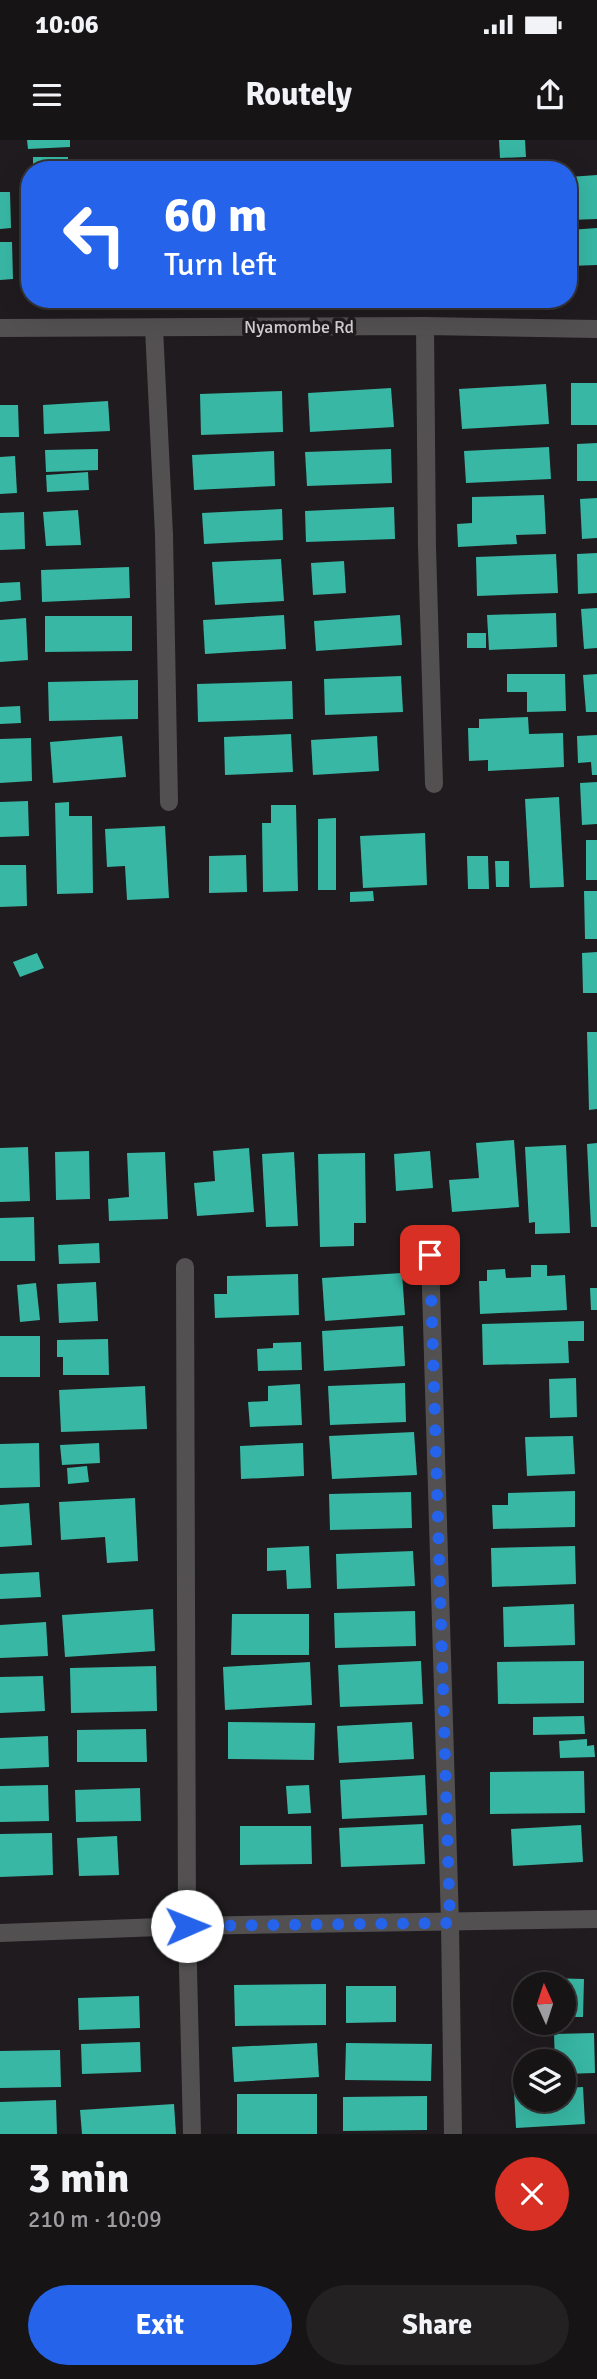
<!DOCTYPE html>
<meta charset="utf-8">
<style>
:root{--surface:#171416;--page:#242123;--text:#f1f3f6;--muted:#9e9ea1;--line:#363335;--accent:#2563eb}
body{margin:0;font-family:Signika,sans-serif;background:var(--page);color:var(--text);height:100vh;display:flex;flex-direction:column;font-size:26px;white-space:nowrap}
*{box-sizing:border-box;margin:0}
p{font-size:23px;color:var(--muted)}
.icon{flex:none;width:38px;height:38px;fill:none;stroke:currentColor;stroke-width:2;stroke-linecap:round;stroke-linejoin:round}
.map{position:relative;height:1994px;overflow:hidden}
.drawer{display:flex;flex-direction:column;background:var(--surface);flex:1}
.drawer>*{flex:none}
.banner{position:absolute;left:21px;top:21px;width:556px;height:147px;border-radius:28px;box-shadow:0 7px 28px #0002,0 0 0 2px var(--line);background:#2563eb;color:#fff;overflow:hidden}
.needle{width:46px;rotate:357deg}
.fabs{position:absolute;left:513px;top:1832px;display:grid;gap:14px}
.fabs a{display:grid;place-items:center;width:63px;height:63px;border-radius:50%;background:var(--surface);box-shadow:0 7px 28px #0002,0 0 0 2px var(--line);font-size:35px}
.pin{position:absolute;display:grid;place-items:center;width:60px;height:60px;color:#fff;margin:-30px;border-radius:14px;box-shadow:0 4px 10px #0006}
.me{position:absolute;width:77px;margin:-38px;rotate:89deg;stroke-linejoin:round;filter:drop-shadow(0 0 5px #0008)}
.turn{display:flex;align-items:center;gap:24px;height:147px;padding:0 28px;font-size:32px}
.turn .icon{width:91px;height:91px;stroke-width:2.5}
.turn b{display:block;font-size:49px;line-height:60px}
.round{display:grid;place-items:center;flex:none;width:74px;height:74px;border-radius:37px;background:var(--page)}
.overview{display:flex;align-items:center;justify-content:space-between;height:119px;padding:0 28px}
h1{font-size:42px;font-weight:700;line-height:52px}
.button{display:flex;gap:14px;margin-top:auto;padding:14px 28px}
.button a{flex:1;height:80px;border-radius:42px;background:var(--accent);color:#fff;font-size:28px;font-weight:700;line-height:80px;text-align:center}
.button a+a{background:var(--page);color:var(--text)}
.status{display:flex;justify-content:space-between;align-items:center;height:49px;padding:0 35px;background:var(--surface);direction:ltr}
.status svg{height:19px;fill:currentColor}
header{display:flex;justify-content:space-between;align-items:center;height:91px;padding:0 28px;background:var(--surface);font-size:32px;font-weight:700}
.map>svg:first-child{display:block}
</style>
<div class="status"><b>10:06</b><svg viewBox="0 0 49 12"><path d="M0 12V9h3v3zM5 12V6h3v6zM10 12V3h3v9zM15 12V0h3v12zM26 1h20v11H26zM47 4h2v5h-2z"/></svg></div>
<header><svg class="icon" aria-label="menu" viewBox="0 0 24 24"><path d="M4 6h16M4 12h16M4 18h16"/></svg>Routely<svg class="icon" aria-label="share" viewBox="0 0 24 24"><path d="M12 15V3M7 8l5-5 5 5M5 13v7h14v-7"/></svg></header>
<div class="map">
<svg width="597" height="1994" viewBox="0 0 597 1994">
<rect width="100%" height="100%" fill="#1f1b1e"/>
<g fill="#38b7a4">
<polygon points="27,0 70,0 70,7 28,9"/>
<polygon points="499,0 525,0 526,17 500,18"/>
<rect x="33" y="17" width="35" height="13"/>
<polygon points="597,35 597,79 569,80 569,37"/>
<polygon points="0,52 10,52 11,88 0,89"/>
<polygon points="597,88 597,125 569,126 569,90"/>
<polygon points="0,102 12,102 13,139 0,140"/>
<rect x="571" y="243" width="26" height="42"/>
<polygon points="546,244 549,284 462,289 459,249"/>
<polygon points="391,248 394,287 310,292 308,253"/>
<polygon points="282,251 283,292 201,295 200,254"/>
<polygon points="108,261 110,291 44,294 43,265"/>
<polygon points="0,265 18,265 19,297 0,297"/>
<polygon points="597,303 597,341 577,341 577,304"/>
<polygon points="549,307 551,339 466,343 464,311"/>
<polygon points="98,309 98,330 46,332 45,310"/>
<polygon points="391,309 392,343 307,346 305,312"/>
<polygon points="274,311 275,346 194,350 192,315"/>
<polygon points="15,316 17,353 0,354 0,317"/>
<polygon points="88,332 89,350 47,352 46,335"/>
<polygon points="544,355 546,394 516,395 517,404 458,407 457,384 472,383 472,357"/>
<polygon points="597,358 597,398 582,399 580,359"/>
<polygon points="394,367 395,399 306,402 305,371"/>
<polygon points="282,369 283,400 204,404 202,373"/>
<polygon points="78,370 81,405 46,406 43,372"/>
<polygon points="24,372 25,409 0,410 0,373"/>
<polygon points="597,413 597,453 578,454 577,414"/>
<polygon points="556,414 558,453 477,456 476,417"/>
<polygon points="281,419 284,461 215,465 212,422"/>
<polygon points="344,421 346,453 313,455 311,423"/>
<polygon points="129,427 130,458 42,462 41,430"/>
<polygon points="20,442 21,460 0,462 0,443"/>
<polygon points="597,468 597,508 584,509 581,469"/>
<polygon points="556,473 557,507 489,510 487,475"/>
<polygon points="284,475 286,509 205,514 203,480"/>
<polygon points="400,475 402,505 316,511 314,481"/>
<polygon points="45,476 132,476 132,511 45,512"/>
<polygon points="26,478 28,520 0,522 0,480"/>
<rect x="467" y="493" width="19" height="15"/>
<polygon points="507,534 565,534 566,571 527,572 527,552 507,552"/>
<polygon points="597,534 597,572 586,572 583,535"/>
<polygon points="401,536 403,572 325,575 324,539"/>
<polygon points="138,540 138,579 49,581 48,542"/>
<polygon points="292,541 293,579 198,582 197,544"/>
<polygon points="20,566 21,583 0,584 0,567"/>
<polygon points="528,577 529,594 563,593 564,627 488,631 488,620 469,621 468,588 479,588 479,579"/>
<polygon points="291,594 293,632 225,635 224,597"/>
<polygon points="597,595 597,635 592,635 591,622 578,623 577,596"/>
<polygon points="122,596 126,637 53,643 50,602"/>
<polygon points="377,596 379,631 313,635 311,600"/>
<polygon points="31,598 32,641 0,643 0,599"/>
<polygon points="597,642 597,684 582,685 580,643"/>
<polygon points="559,657 564,747 530,748 525,659"/>
<polygon points="28,661 29,696 0,697 0,662"/>
<polygon points="69,662 69,676 92,676 93,753 57,754 55,663"/>
<polygon points="271,665 296,665 298,751 263,752 262,683 271,683"/>
<polygon points="336,678 336,750 318,750 318,679"/>
<polygon points="165,686 169,758 127,760 125,726 107,727 105,689"/>
<polygon points="425,693 427,745 363,748 360,696"/>
<rect x="586" y="700" width="11" height="40"/>
<polygon points="246,715 247,752 209,753 209,716"/>
<polygon points="467,716 488,716 489,749 468,749"/>
<polygon points="495,721 509,721 509,747 496,747"/>
<polygon points="0,725 26,725 27,766 0,767"/>
<polygon points="373,751 374,761 350,762 350,752"/>
<polygon points="584,751 597,751 597,799 585,799"/>
<polygon points="597,812 597,853 583,853 582,813"/>
<polygon points="37,813 44,828 20,837 13,822"/>
<polygon points="587,892 597,892 597,969 589,970"/>
<polygon points="514,1000 519,1067 452,1072 449,1040 479,1038 476,1003"/>
<polygon points="597,1003 597,1087 591,1087 587,1004"/>
<polygon points="566,1005 570,1093 535,1094 535,1082 529,1083 525,1007"/>
<polygon points="28,1007 30,1061 0,1062 0,1008"/>
<polygon points="249,1008 254,1072 197,1076 194,1043 215,1041 213,1011"/>
<polygon points="89,1011 90,1059 56,1060 55,1012"/>
<polygon points="430,1011 433,1048 396,1051 394,1014"/>
<polygon points="165,1012 168,1079 109,1081 108,1059 129,1057 127,1013"/>
<polygon points="294,1012 298,1086 266,1087 262,1014"/>
<polygon points="365,1013 366,1083 354,1083 354,1106 320,1107 318,1014"/>
<polygon points="34,1077 35,1121 0,1121 0,1078"/>
<polygon points="99,1103 100,1123 59,1124 58,1105"/>
<polygon points="531,1125 547,1125 547,1136 565,1135 567,1170 480,1174 479,1141 487,1141 487,1130 505,1129 506,1138 531,1137"/>
<polygon points="402,1133 405,1175 325,1181 322,1138"/>
<polygon points="298,1134 299,1175 215,1178 214,1154 227,1154 227,1136"/>
<polygon points="96,1142 98,1181 59,1183 57,1144"/>
<polygon points="36,1143 40,1180 20,1182 17,1145"/>
<polygon points="590,1148 597,1148 597,1170 591,1170"/>
<polygon points="584,1181 584,1201 568,1201 569,1223 483,1225 482,1184"/>
<polygon points="403,1186 405,1226 324,1231 322,1191"/>
<rect x="0" y="1196" width="40" height="41"/>
<polygon points="108,1199 109,1235 63,1235 63,1217 57,1217 57,1200"/>
<polygon points="301,1202 302,1230 258,1231 257,1209 273,1208 273,1203"/>
<polygon points="576,1238 577,1277 550,1278 549,1239"/>
<polygon points="405,1243 406,1282 330,1285 328,1246"/>
<polygon points="300,1244 302,1285 250,1287 248,1262 268,1261 268,1246"/>
<polygon points="145,1246 147,1289 61,1292 59,1250"/>
<polygon points="414,1292 417,1335 332,1339 329,1296"/>
<polygon points="573,1296 575,1334 527,1336 525,1297"/>
<polygon points="39,1303 40,1347 0,1348 0,1304"/>
<polygon points="99,1303 100,1323 62,1325 60,1305"/>
<polygon points="303,1303 304,1336 241,1339 240,1306"/>
<polygon points="87,1326 89,1342 68,1344 67,1328"/>
<polygon points="575,1351 575,1387 493,1389 492,1365 508,1365 508,1353"/>
<polygon points="411,1352 412,1388 330,1390 329,1354"/>
<polygon points="135,1358 138,1421 107,1423 105,1397 61,1400 59,1362"/>
<polygon points="29,1363 32,1405 0,1407 0,1365"/>
<polygon points="309,1406 311,1448 287,1449 286,1430 267,1431 267,1408"/>
<polygon points="575,1406 576,1444 492,1447 491,1408"/>
<polygon points="413,1411 415,1446 337,1449 336,1414"/>
<polygon points="39,1432 41,1457 0,1459 0,1434"/>
<polygon points="574,1464 575,1505 504,1507 503,1467"/>
<polygon points="153,1469 155,1511 65,1517 62,1475"/>
<polygon points="415,1471 416,1506 335,1508 334,1473"/>
<polygon points="232,1474 309,1474 309,1515 231,1515"/>
<polygon points="46,1482 48,1516 0,1518 0,1485"/>
<polygon points="421,1521 423,1564 340,1567 338,1525"/>
<polygon points="584,1521 584,1563 498,1564 497,1522"/>
<polygon points="310,1522 312,1565 225,1570 223,1527"/>
<polygon points="156,1526 157,1571 71,1573 70,1528"/>
<polygon points="43,1536 45,1571 0,1573 0,1537"/>
<polygon points="584,1576 585,1594 533,1595 533,1577"/>
<polygon points="228,1582 315,1583 314,1620 228,1619"/>
<polygon points="412,1582 414,1619 339,1623 337,1586"/>
<polygon points="146,1589 147,1622 77,1622 77,1590"/>
<polygon points="48,1596 49,1627 0,1629 0,1598"/>
<polygon points="587,1599 587,1606 594,1605 595,1617 560,1618 559,1601"/>
<polygon points="584,1631 585,1673 490,1674 490,1632"/>
<polygon points="425,1635 427,1675 342,1679 340,1640"/>
<polygon points="48,1645 49,1681 0,1682 0,1646"/>
<polygon points="309,1645 311,1673 288,1674 286,1646"/>
<polygon points="140,1648 141,1681 76,1682 75,1650"/>
<polygon points="423,1684 425,1724 341,1727 339,1688"/>
<polygon points="581,1685 583,1722 513,1726 511,1689"/>
<polygon points="240,1686 311,1686 312,1724 240,1725"/>
<polygon points="52,1693 53,1735 0,1737 0,1694"/>
<polygon points="117,1696 119,1735 79,1736 77,1698"/>
<polygon points="545,1838 584,1839 583,1877 564,1877 564,1844 545,1844"/>
<polygon points="326,1844 326,1885 235,1886 234,1845"/>
<polygon points="346,1846 396,1846 396,1882 346,1883"/>
<polygon points="139,1856 140,1888 79,1890 78,1858"/>
<polygon points="594,1893 595,1933 564,1934 564,1922 555,1922 554,1894"/>
<polygon points="140,1902 141,1932 82,1934 81,1904"/>
<polygon points="317,1903 319,1937 234,1942 232,1907"/>
<polygon points="346,1903 432,1904 431,1941 345,1940"/>
<polygon points="60,1910 61,1947 0,1948 0,1911"/>
<polygon points="583,1947 585,1984 516,1988 514,1951 525,1950 525,1960 564,1960 564,1948"/>
<rect x="237" y="1954" width="80" height="40"/>
<polygon points="427,1956 427,1990 343,1991 343,1957"/>
<polygon points="56,1960 57,1994 0,1994 0,1962"/>
<polygon points="174,1964 176,1994 82,1994 80,1970"/>
</g>
<g fill="none" stroke-linecap="round" stroke-linejoin="round">
<g stroke="#525051" stroke-width="18">
<polyline points="425,186 427,407 434,644"/>
<polyline points="0,188 425,186 597,189"/>
<polyline points="154,188 164,395 169,662"/>
<polyline points="430,1116 450,1783 453,1994"/>
<polyline points="185,1127 187,1786 192,1994"/>
<polyline points="0,1793 187,1786 597,1779"/>
</g>
</g>
<g fill="none" stroke-linecap="round" stroke-linejoin="round">
<polyline stroke="#2563eb" stroke-width="12" stroke-dasharray="0 21.6" points="187,1786 450,1783 430,1115"/>
</g>
<g text-anchor="middle" stroke-width="7" stroke-linejoin="round" paint-order="stroke">
<g font-size="18" fill="#d4d1d3" stroke="#1f1b1e">
<text x="299" y="193">Nyamombe Rd</text>
</g>
</g>
</svg>
<div class="fabs">
<a><svg class="needle" viewBox="-14 -14 28 28"><path d="M0-13l5 13h-10z" fill="#e53935"/><path d="M0 13l5-13h-10z" fill="#9e9ea1"/></svg></a>
<a><svg class="icon" aria-label="layers" viewBox="0 0 24 24"><path d="M12 4l9 5-9 5-9-5zM3 14l9 5 9-5"/></svg></a>
</div>
<div class="pin" style="left:430px;top:1115px;background:#d93025"><svg class="icon" aria-label="arrive" viewBox="0 0 24 24"><path d="M6 21V4h12l-3 4 3 4H6"/></svg></div>
<svg class="me" style="left:187px;top:1786px" viewBox="-20 -20 40 40"><circle r="19" fill="#fff"/><path d="M0-13L10 11 0 6-10 11z" fill="#2563eb"/></svg>
<div class="banner">
<div class="turn"><svg class="icon" aria-label="left" viewBox="0 0 24 24"><path d="M17 20v-9H6M10 6l-5 5 5 5"/></svg><div><b>60 m</b>Turn left</div></div>
</div>
</div>
<section class="drawer">
<div class="overview"><div><h1>3 min</h1><p>210 m · 10:09</p></div><a class="round" style="background:#d93025;color:#fff"><svg class="icon" aria-label="close" viewBox="0 0 24 24"><path d="M6 6l12 12M18 6L6 18"/></svg></a></div>
<div class="button"><a>Exit</a><a>Share</a></div>
</section>
